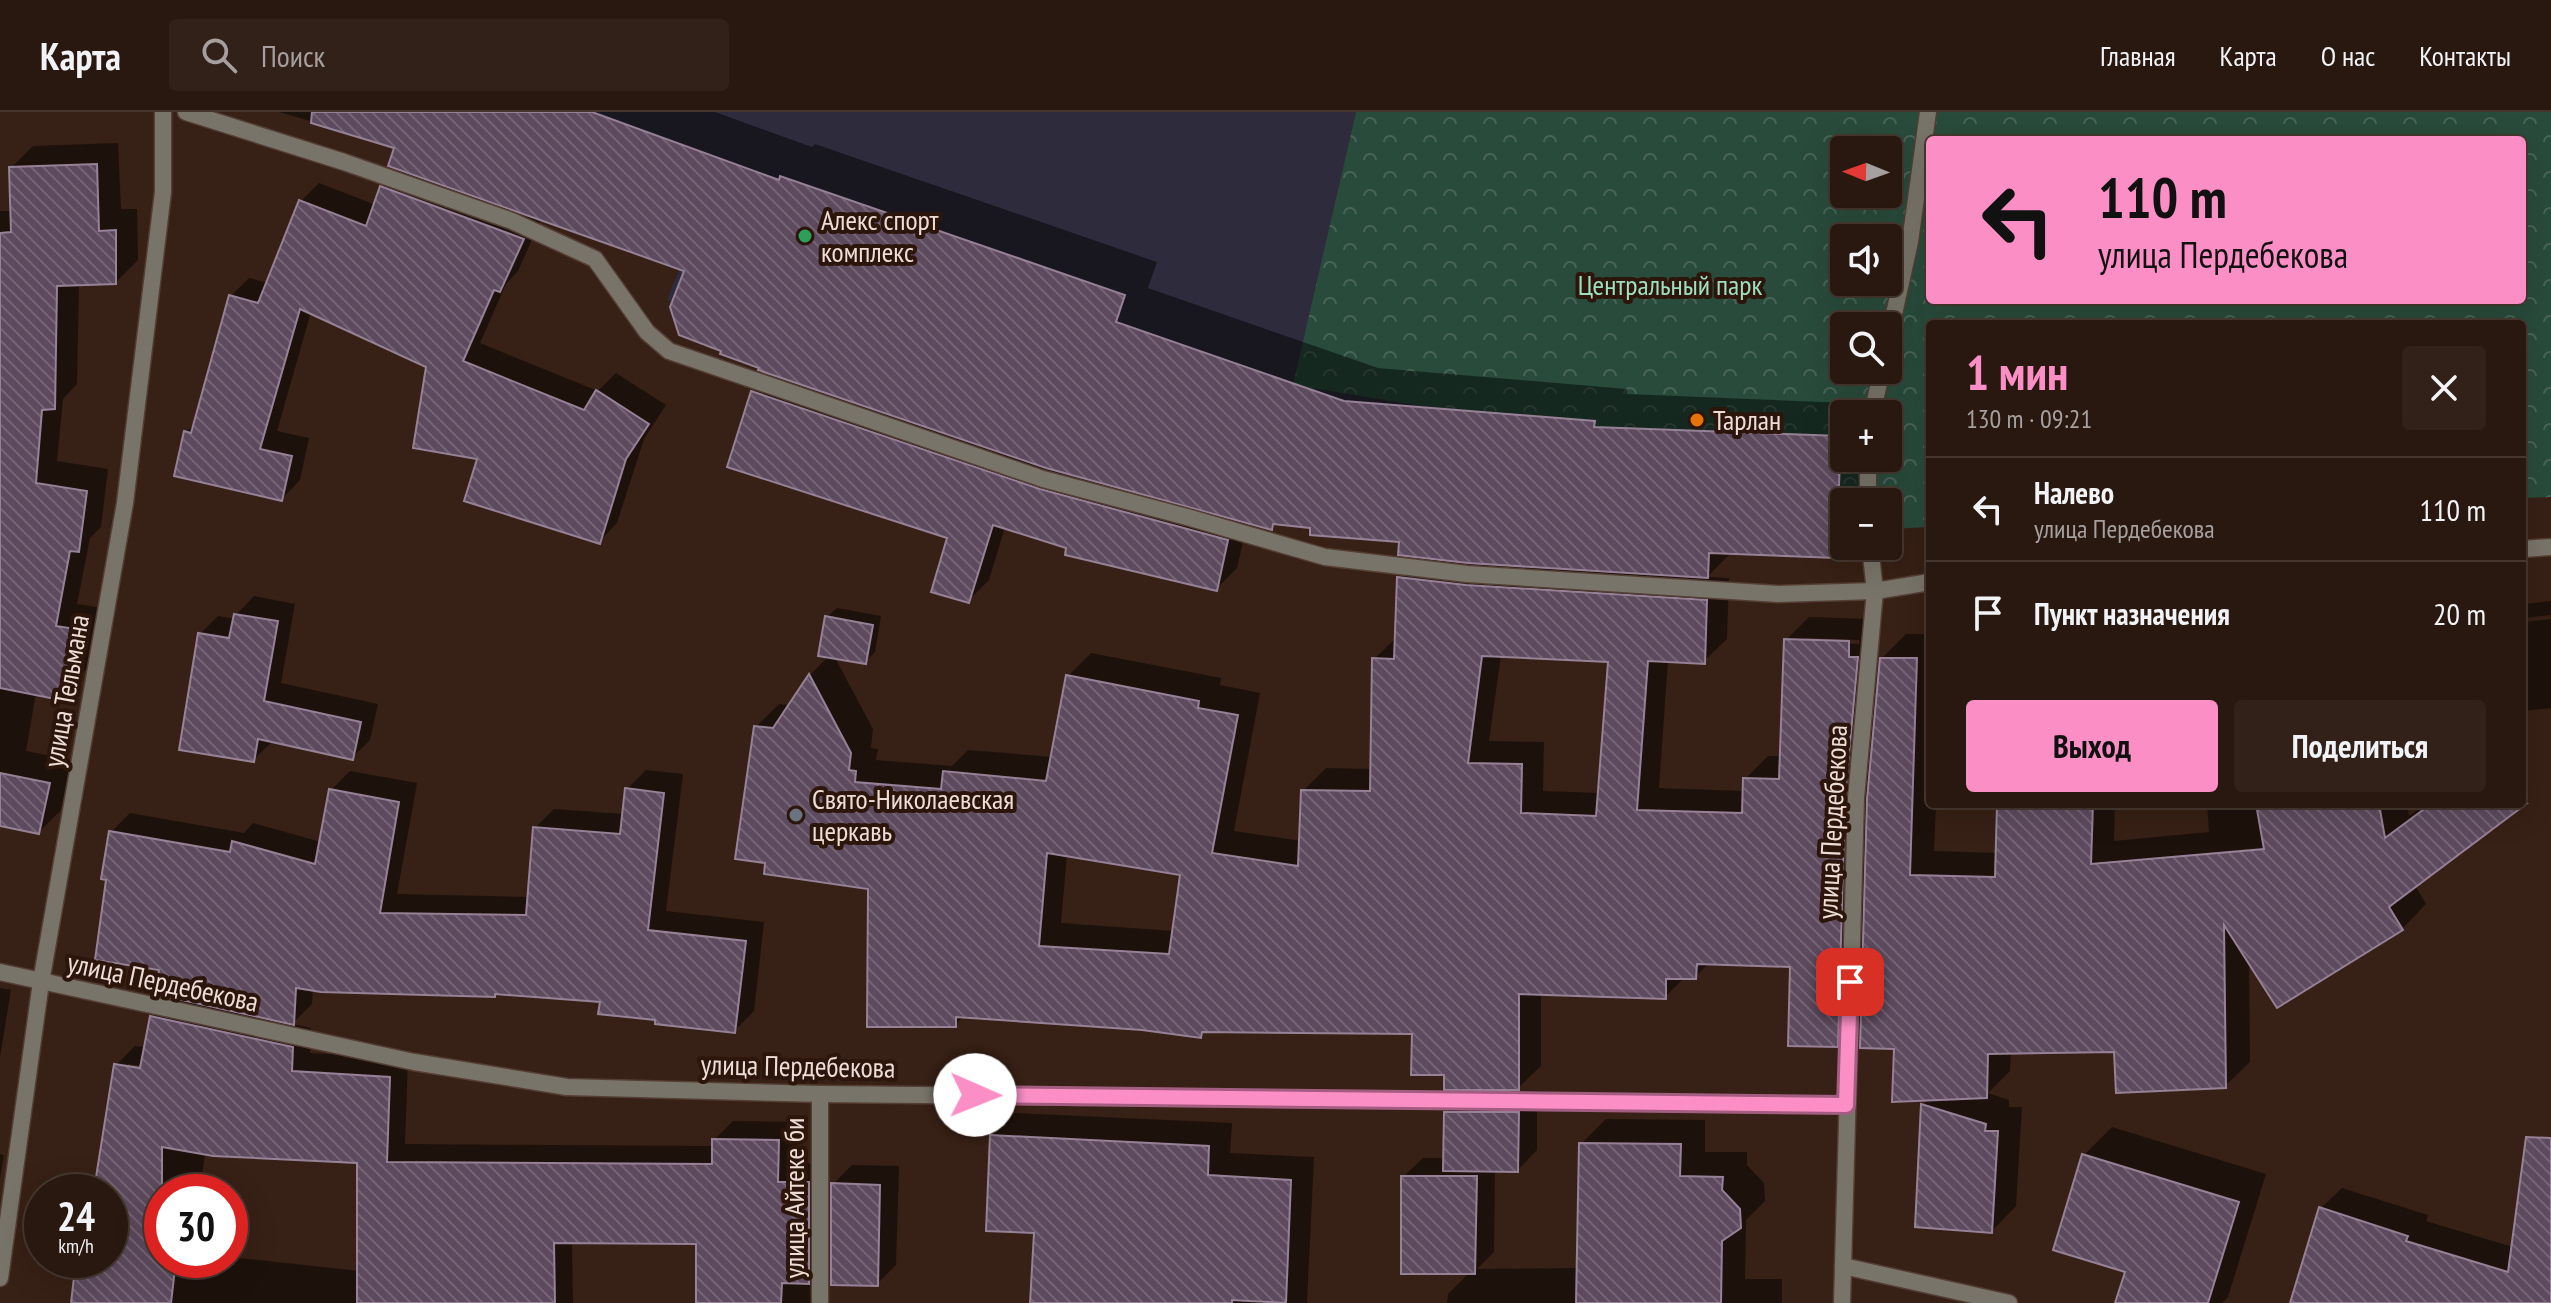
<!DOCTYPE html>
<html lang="ru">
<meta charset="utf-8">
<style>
:root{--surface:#291810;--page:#312119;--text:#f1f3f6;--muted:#a5a09f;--line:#453730;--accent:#fb8fc5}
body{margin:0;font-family:"PT Sans Narrow",sans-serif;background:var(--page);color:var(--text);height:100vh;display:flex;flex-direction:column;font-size:30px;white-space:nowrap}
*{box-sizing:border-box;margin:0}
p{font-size:26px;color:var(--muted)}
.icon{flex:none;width:44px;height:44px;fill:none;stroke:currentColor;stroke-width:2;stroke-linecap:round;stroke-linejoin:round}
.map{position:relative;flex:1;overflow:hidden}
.panel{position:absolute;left:1926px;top:208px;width:600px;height:488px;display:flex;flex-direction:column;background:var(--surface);border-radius:8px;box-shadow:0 8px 32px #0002,0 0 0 2px var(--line)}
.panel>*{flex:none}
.top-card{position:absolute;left:1926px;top:24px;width:600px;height:168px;border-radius:8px;box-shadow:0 8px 32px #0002,0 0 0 2px var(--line);background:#fb8fc5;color:#111;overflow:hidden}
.needle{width:52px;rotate:271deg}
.controls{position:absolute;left:1830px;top:24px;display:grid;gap:16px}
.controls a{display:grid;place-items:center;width:72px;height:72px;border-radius:8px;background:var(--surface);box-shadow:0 8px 32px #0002,0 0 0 2px var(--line);font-size:40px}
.speed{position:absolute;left:24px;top:1062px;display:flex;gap:16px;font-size:40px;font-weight:700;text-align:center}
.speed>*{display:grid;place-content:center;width:104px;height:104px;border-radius:50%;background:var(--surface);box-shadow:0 8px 32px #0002,0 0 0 2px var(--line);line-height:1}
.speed small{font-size:20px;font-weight:400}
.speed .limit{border:12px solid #d22;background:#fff;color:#111}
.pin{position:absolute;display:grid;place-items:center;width:68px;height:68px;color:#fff;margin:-34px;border-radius:16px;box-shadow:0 4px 12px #0006}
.me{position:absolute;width:88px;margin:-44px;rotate:91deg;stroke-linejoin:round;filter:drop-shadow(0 0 6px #0008)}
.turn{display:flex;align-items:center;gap:28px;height:168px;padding:0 40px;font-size:36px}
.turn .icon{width:104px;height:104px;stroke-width:2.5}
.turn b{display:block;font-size:56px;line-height:68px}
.round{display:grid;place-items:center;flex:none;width:84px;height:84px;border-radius:8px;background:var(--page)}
.summary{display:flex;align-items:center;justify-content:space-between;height:136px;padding:0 40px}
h1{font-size:48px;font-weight:600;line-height:60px;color:var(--accent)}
.button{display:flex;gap:16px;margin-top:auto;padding:16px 40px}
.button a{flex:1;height:92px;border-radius:8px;background:var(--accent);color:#111;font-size:32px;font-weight:600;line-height:92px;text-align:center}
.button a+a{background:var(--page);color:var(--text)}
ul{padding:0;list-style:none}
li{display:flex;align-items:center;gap:24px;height:104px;padding:0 40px;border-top:2px solid var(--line)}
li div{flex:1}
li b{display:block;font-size:30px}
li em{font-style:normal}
header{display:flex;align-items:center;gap:48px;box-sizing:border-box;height:112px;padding:0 40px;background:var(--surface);border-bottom:2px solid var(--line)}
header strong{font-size:38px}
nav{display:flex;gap:44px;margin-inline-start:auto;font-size:28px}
.search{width:560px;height:72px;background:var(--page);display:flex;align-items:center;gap:20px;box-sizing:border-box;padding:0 28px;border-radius:8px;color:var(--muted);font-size:30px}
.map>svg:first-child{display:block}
</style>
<header>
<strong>Карта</strong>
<div class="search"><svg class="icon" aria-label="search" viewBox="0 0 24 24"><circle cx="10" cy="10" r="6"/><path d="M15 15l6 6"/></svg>Поиск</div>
<nav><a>Главная</a><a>Карта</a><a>О нас</a><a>Контакты</a></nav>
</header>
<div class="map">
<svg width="2551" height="1191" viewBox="0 0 2551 1191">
<defs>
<pattern id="park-crowns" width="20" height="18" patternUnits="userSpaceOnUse" patternTransform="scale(2)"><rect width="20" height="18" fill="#294b3b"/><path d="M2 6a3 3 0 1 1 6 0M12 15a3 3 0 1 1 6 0" fill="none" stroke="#486457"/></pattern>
<pattern id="building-back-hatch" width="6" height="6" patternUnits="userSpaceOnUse" patternTransform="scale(2)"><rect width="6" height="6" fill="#5d4a5e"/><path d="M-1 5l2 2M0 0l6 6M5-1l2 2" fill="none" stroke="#756474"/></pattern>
</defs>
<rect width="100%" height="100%" fill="#372015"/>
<polygon fill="#2e2b3c" points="307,0 1356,0 1294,273 1580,320 1291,402 667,188 691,127"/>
<path fill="url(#park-crowns)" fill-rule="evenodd" d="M 1356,0 L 2551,0 L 2551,385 L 2522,386 L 2522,212 L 1930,212 L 1930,415 L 1888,417 L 1888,390 L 1844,390 L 1844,419 L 1585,436 L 1580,320 L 1293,273 ZM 1930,28 L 2522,28 L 2522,188 L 1930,188 ZM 1844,38 L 1888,38 L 1888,82 L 1844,82 ZM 1844,126 L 1888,126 L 1888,170 L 1844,170 ZM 1844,214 L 1888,214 L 1888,258 L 1844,258 ZM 1844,302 L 1888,302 L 1888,346 L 1844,346 Z"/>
<g fill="#0007" fill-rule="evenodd">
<path d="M 279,0 L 715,0 L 812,35 L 815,32 L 1157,150 L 1148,176 L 1378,256 L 1627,277 L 1627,282 L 1873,292 L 1873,302 L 1844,302 L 1844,346 L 1871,346 L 1870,390 L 1844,390 L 1845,434 L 1836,444 L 1732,440 L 1707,465 L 1729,466 L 1727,527 L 1704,549 L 1668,548 L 1659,676 L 1745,679 L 1745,667 L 1768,644 L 1782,644 L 1786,528 L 1809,505 L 1871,507 L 1871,523 L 1880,523 L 1867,676 L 1870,676 L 1882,546 L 1906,522 L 1930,522 L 1930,692 L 1936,692 L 1934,739 L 1998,741 L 1999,692 L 2115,692 L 2114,729 L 2209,720 L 2207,692 L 2407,692 L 2409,704 L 2426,692 L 2476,692 L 2415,773 L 2426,792 L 2402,817 L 2249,848 L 2250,950 L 2225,974 L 2115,938 L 2011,940 L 2010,959 L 1988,981 L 2009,988 L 2009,995 L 2022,995 L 2016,1094 L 1992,1119 L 1923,993 L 1930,986 L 1897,935 L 1863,908 L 1837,933 L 1792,853 L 1710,850 L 1695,865 L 1685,865 L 1665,885 L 1541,881 L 1541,954 L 1518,976 L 1446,961 L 1414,920 L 1206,918 L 1200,924 L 1142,916 L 964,904 L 955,913 L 870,776 L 756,615 L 779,592 L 790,593 L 810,563 L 829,544 L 827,505 L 837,496 L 881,504 L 875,540 L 865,550 L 834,544 L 873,617 L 871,636 L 878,637 L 876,648 L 952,654 L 968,638 L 1053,645 L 1068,564 L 1091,541 L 1221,566 L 1220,573 L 1260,581 L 1234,719 L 1301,729 L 1303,679 L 1326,656 L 1372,657 L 1374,547 L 1397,525 L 1399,466 L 1422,443 L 1401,429 L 1312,414 L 1277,410 L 1271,416 L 1248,409 L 1237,456 L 1216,477 L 1005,415 L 989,468 L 968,489 L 950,425 L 753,280 L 772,261 L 686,157 L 542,105 L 518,159 L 506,172 L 480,231 L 598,279 L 616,261 L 666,293 L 644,327 L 617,411 L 599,430 L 480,345 L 428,254 L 311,200 L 277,319 L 309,326 L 300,368 L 282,387 L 186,320 L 196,311 L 231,184 L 249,166 L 268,171 L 301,89 L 319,71 L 376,93 L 382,75 L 401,56 L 397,34 ZM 1805,526 L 1859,528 L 1859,532 L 1805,530 ZM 1501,543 L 1610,548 L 1600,681 L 1543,679 L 1544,630 L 1489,629 ZM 1067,743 L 1182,761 L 1174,819 L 1061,811 Z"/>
<polygon points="118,31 121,97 137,97 138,148 116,170 79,171 77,272 63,287 57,349 108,357 101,415 90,426 77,492 103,496 94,549 60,585 36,581 26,639 71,648 61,698 39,720 0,712 0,99 13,99 11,56 33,34"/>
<polygon points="254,484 295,492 281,571 378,592 370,628 352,646 273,629 253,648 200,522 218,504 235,507 236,503"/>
<polygon points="2551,489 2551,503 2524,506 2524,510 2551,507 2551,596 2522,599 2522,495 2525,492"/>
<path d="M 646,658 L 683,662 L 666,799 L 764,810 L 754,899 L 735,918 L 657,906 L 602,889 L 497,880 L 494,883 L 313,877 L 312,892 L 292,912 L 311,916 L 310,941 L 408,947 L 405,1032 L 714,1034 L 714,1028 L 733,1009 L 797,1010 L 796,1051 L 827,1052 L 822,1191 L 698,1191 L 698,1130 L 572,1129 L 573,1191 L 69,1191 L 74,1183 L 78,1148 L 110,1148 L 110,1080 L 85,1080 L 98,1065 L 116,953 L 135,934 L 146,935 L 152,905 L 173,884 L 162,856 L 108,766 L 111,720 L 130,701 L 244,721 L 253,711 L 321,730 L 331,678 L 350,659 L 417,671 L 397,782 L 530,785 L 535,716 L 554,697 L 624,702 L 627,677 ZM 128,952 L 150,955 L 150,959 L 128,956 ZM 205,1041 L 359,1049 L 359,1159 L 230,1145 L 230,1148 L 162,1148 L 162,1080 L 200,1080 Z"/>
<polygon points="0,876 11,878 0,945"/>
<polygon points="1465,981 1537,982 1537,1038 1518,1058 1495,1057 1494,1140 1477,1157 1578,1156 1581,1032 1606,1007 1705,1008 1705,1040 1747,1040 1747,1053 1764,1071 1765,1089 1746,1108 1745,1167 1782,1167 1782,1191 1447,1191 1448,1182 1470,1160 1403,1065 1423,1046 1445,1046 1446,1001"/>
<polygon points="1015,1001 1232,1011 1230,1041 1314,1045 1307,1191 1032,1191 1036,1119 992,1024"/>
<polygon points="2112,1015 2266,1062 2228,1185 2222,1191 2131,1191 2128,1159 2084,1043"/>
<polygon points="2551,1033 2551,1191 2292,1191 2321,1096 2342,1076 2428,1103 2426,1109 2513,1135"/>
<polygon points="0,1042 4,1043 0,1066"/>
<polygon points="852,1053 899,1054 896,1153 877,1172 833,1072"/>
</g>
<g fill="url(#building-back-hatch)" stroke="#968197" stroke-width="2" fill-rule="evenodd">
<polygon points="312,0 592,0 779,68 780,64 1125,183 1116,210 1344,289 1595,309 1594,315 1841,324 1836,446 1709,441 1708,466 1468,451 1398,443 1399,430 1310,423 1310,416 1273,412 1272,418 1046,356 758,258 759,256 720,242 721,239 679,223 670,195 684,159 388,54 394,36 311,11"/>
<polygon points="97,52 99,119 116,118 116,172 57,174 55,297 42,298 36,371 87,379 79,440 70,439 56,514 82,518 72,573 60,588 0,576 0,121 11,120 9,55"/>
<polygon points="380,74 524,127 500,180 494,178 463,249 584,298 596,278 649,312 626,347 600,432 464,389 477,347 413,336 426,255 300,197 260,337 292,344 282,389 174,364 184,319 191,321 229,183 258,191 299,88 366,114"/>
<polygon points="751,279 1040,377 1228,428 1217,479 1065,443 1066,436 993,413 969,491 931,480 947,426 727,355"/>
<path d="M 1397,465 L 1466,473 L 1707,488 L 1705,552 L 1648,549 L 1637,698 L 1742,701 L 1743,666 L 1779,667 L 1784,527 L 1849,529 L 1849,545 L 1858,545 L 1845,686 L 1838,935 L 1788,934 L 1790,855 L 1697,852 L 1696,867 L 1666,867 L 1666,887 L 1519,882 L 1519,978 L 1444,978 L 1444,963 L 1411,963 L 1412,922 L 1202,920 L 1201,926 L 1142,918 L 956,905 L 956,915 L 867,915 L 868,777 L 764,762 L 765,751 L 735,747 L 754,614 L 773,616 L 809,562 L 851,641 L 849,658 L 856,659 L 855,670 L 941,677 L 943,659 L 1046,669 L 1066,563 L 1199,589 L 1198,596 L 1238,603 L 1212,741 L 1298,754 L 1301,678 L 1370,679 L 1372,546 L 1394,547 ZM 1482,544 L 1608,550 L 1596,704 L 1521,701 L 1522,652 L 1468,651 ZM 1047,741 L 1180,763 L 1169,842 L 1039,834 Z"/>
<polygon points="234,502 278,509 264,589 361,610 353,648 258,627 254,650 179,638 198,521 229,526"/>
<polygon points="825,504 873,513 866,552 818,544"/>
<polygon points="1880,546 1917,546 1910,763 1995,765 1997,692 2093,692 2091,752 2264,737 2256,692 2379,692 2385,726 2431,692 2526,692 2389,795 2403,818 2277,896 2224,813 2226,976 2116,981 2114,940 1988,942 1987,986 1892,990 1894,937 1860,936 1867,687"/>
<polygon points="0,661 50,671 39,722 0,714"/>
<polygon points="625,676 664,681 648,818 746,829 735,921 655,912 655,908 598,902 600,890 495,882 495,885 321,880 296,876 294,913 155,882 159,858 95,848 106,768 101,767 109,719 230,740 232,729 315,752 329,677 399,690 380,801 526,803 533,715 620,722"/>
<polygon points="150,904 293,935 292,959 390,965 387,1050 712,1052 712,1027 779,1028 778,1070 809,1070 809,1172 782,1171 781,1191 696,1191 696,1132 554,1131 555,1191 357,1191 357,1051 213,1044 162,1035 162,1148 176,1148 171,1191 71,1191 76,1148 110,1148 110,1080 83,1080 84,1077 94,1078 114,952 140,956"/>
<polygon points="1921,992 1986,1012 1985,1019 1998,1019 1992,1121 1915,1115"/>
<polygon points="1444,1000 1519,1000 1518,1060 1443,1059"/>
<polygon points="990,1023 1209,1034 1208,1063 1291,1068 1286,1191 1232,1188 1232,1191 1030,1191 1034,1121 986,1119"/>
<polygon points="2526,1025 2551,1026 2551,1191 2290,1191 2319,1095 2408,1124 2406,1129 2508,1160"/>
<polygon points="1579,1031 1681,1032 1680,1064 1723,1065 1722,1078 1740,1097 1741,1116 1722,1129 1721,1191 1576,1191"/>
<polygon points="2082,1042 2239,1090 2208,1191 2115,1191 2125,1160 2053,1138"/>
<polygon points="1401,1064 1477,1064 1475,1162 1401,1162"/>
<polygon points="831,1071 880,1073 878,1174 831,1173"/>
</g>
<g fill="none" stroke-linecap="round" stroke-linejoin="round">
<defs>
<g id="service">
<polyline points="1888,229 1910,130 1928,0"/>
<polyline points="1872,302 1882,258"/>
<polyline points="1868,390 1868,346"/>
</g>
<g id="minor">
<polyline points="186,0 344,50 512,109 595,147 647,220 669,239 1043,367 1187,405 1325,445 1467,462 1778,482 1875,479 1930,470"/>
<polyline points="2522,437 2551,435"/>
<polyline points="0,860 414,950 567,975 820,982 1846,993"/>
<polyline points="820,982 820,1191"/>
<polyline points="1843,1154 2009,1191"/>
<polyline points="0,1166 41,870 125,391 163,80 163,0"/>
<polyline points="1842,1191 1856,686 1875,479 1870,434"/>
</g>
</defs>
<use href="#service" stroke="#543e34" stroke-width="19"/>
<use href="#minor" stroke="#543e34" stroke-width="19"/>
<use href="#service" stroke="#797469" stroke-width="16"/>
<use href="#minor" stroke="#797469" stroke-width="16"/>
</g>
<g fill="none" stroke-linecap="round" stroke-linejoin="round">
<defs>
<polyline id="route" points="975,983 1846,993 1850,870"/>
</defs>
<use href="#route" stroke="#a35d80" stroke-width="20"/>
<use href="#route" stroke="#fb8fc5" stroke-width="14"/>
</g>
<circle fill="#2e9e5b" stroke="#2c160c" stroke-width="3" cx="805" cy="124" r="8"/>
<circle fill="#e8710a" stroke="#2c160c" stroke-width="3" cx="1697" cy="308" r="8"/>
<circle fill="#6b7280" stroke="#2c160c" stroke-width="3" cx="796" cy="703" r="8"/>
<g text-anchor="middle" stroke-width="8" stroke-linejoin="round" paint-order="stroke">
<g font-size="28" fill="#edddd6" stroke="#2c160c" text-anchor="start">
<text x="821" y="118">Алекс спорт<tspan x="821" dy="32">комплекс</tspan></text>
<text x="1713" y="318">Тарлан</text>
<text x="812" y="697">Свято-Николаевская<tspan x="812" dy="32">церкавь</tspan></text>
</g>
<g font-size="28" fill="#9ddfbe" stroke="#2c160c">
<text x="1670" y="183">Центральный парк</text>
</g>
<g font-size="28" fill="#edddd6" stroke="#2c160c">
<text transform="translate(66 579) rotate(-80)" y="10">улица Тельмана</text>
<text transform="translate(1832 710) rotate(-87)" y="10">улица Пердебекова</text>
<text transform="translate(163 870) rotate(12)" y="10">улица Пердебекова</text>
<text transform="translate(798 954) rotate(1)" y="10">улица Пердебекова</text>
<text transform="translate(794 1086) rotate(-90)" y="10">улица Айтеке би</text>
</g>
</g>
</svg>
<div class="controls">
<a><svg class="needle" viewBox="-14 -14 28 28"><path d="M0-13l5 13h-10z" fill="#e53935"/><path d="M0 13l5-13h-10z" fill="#a5a09f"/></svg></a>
<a><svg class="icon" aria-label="sound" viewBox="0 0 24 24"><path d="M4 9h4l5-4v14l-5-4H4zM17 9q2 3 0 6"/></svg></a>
<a><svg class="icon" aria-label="search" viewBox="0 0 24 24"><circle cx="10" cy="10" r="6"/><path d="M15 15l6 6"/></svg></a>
<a>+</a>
<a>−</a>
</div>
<div class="speed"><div>24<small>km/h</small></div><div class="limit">30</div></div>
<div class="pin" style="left:1850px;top:870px;background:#d93025"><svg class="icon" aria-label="arrive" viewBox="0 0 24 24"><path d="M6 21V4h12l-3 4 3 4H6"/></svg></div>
<svg class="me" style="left:975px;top:983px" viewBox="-20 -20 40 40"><circle r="19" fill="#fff"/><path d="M0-13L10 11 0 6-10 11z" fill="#fb8fc5"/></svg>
<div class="top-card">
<div class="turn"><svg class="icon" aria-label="left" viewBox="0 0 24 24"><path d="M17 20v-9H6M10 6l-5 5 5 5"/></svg><div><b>110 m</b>улица Пердебекова</div></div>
</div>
<section class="panel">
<div class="summary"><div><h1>1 мин</h1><p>130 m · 09:21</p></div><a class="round"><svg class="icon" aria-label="close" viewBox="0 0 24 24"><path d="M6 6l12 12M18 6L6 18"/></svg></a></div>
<ul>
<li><svg class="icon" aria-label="left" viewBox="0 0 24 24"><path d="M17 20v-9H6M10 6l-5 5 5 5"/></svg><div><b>Налево</b><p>улица Пердебекова</p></div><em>110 m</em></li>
<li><svg class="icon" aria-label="arrive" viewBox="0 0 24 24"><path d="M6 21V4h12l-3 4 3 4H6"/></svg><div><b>Пункт назначения</b></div><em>20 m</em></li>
</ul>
<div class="button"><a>Выход</a><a>Поделиться</a></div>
</section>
</div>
